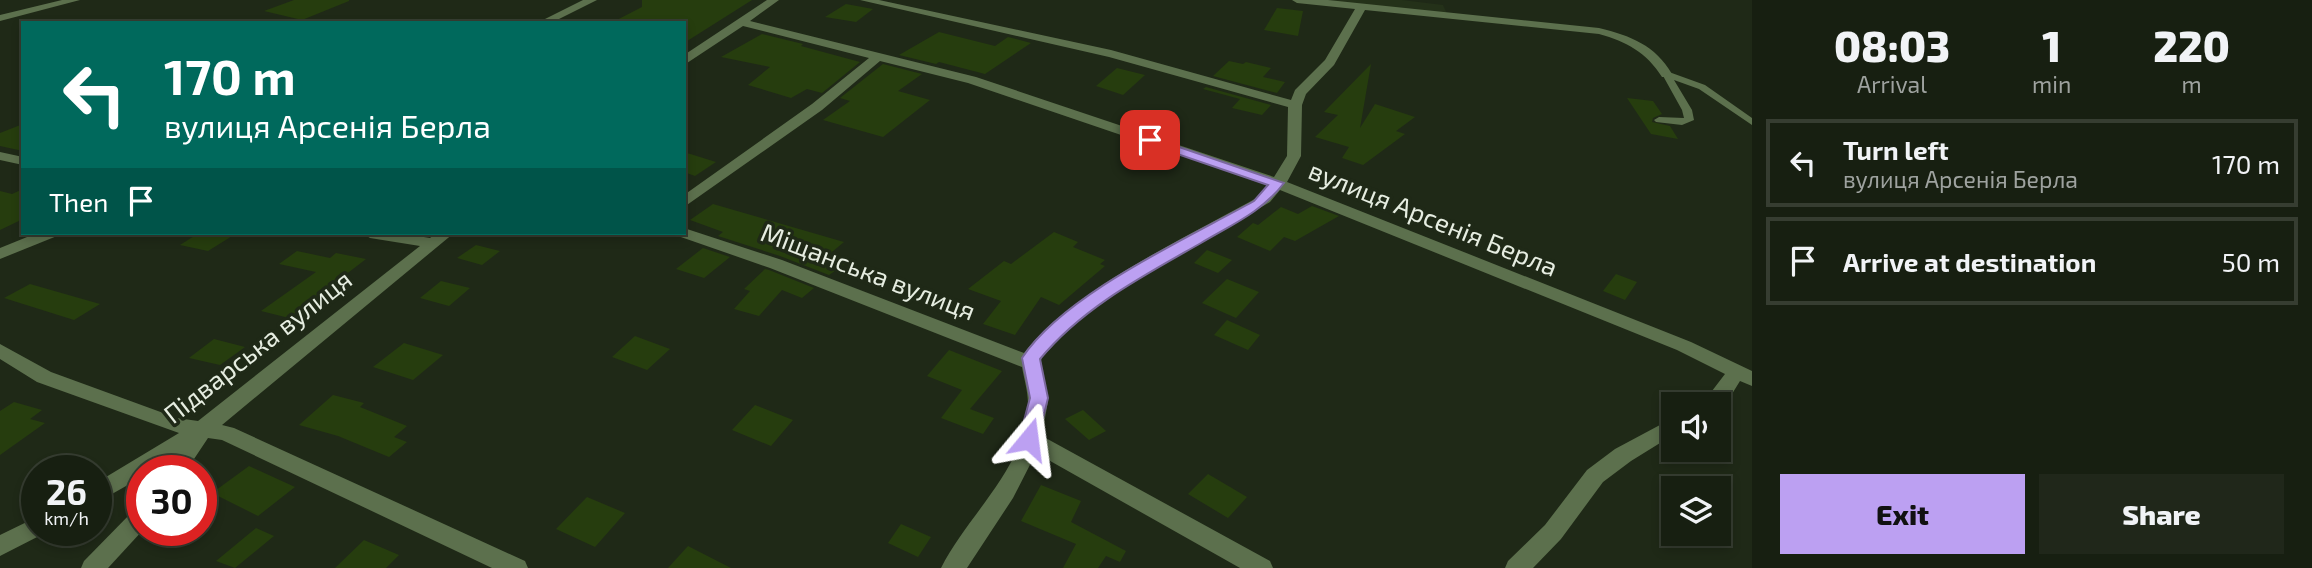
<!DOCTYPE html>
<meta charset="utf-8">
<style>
:root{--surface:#171f11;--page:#20271a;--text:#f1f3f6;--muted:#9ea29f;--line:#363d31;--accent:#bca0f2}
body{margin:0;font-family:"Exo 2",sans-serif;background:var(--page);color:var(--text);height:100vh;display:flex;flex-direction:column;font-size:26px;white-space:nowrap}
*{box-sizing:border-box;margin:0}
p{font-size:23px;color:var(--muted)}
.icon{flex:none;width:38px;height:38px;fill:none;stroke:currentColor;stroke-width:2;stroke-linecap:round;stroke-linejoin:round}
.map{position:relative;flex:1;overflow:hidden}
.side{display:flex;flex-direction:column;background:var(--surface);width:560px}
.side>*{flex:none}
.banner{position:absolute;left:21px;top:21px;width:665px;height:214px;border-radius:0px;box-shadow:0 4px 10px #0003,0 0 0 2px var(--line);background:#00695c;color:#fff;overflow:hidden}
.tools{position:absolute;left:1661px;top:392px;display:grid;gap:14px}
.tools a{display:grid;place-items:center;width:70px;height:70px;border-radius:0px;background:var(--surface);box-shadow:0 4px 10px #0003,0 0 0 2px var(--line);font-size:35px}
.speed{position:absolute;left:21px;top:455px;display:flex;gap:14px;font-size:35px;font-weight:700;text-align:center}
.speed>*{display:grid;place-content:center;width:91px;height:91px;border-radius:50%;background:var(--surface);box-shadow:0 4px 10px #0003,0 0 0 2px var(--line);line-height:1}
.speed small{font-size:18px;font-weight:400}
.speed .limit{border:10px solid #d22;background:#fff;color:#111}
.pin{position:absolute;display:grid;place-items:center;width:60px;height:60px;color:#fff;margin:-30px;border-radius:14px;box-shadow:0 4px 10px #0006}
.me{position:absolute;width:77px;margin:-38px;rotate:16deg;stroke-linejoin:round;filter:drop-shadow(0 0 5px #0008)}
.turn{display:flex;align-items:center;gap:24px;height:147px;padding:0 28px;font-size:32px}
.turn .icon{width:91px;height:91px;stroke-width:2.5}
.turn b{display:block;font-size:49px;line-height:60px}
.then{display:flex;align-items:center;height:66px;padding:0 28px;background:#0003;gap:14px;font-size:26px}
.eta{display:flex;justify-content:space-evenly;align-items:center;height:119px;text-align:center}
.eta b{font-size:42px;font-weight:800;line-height:49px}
.action{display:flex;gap:14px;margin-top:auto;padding:14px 28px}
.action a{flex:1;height:80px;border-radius:0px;background:var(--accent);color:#111;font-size:28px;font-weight:800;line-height:80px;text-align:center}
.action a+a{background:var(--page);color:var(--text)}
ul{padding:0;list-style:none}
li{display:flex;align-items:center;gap:21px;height:88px;margin:0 14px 10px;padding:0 14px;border:4px solid var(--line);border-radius:0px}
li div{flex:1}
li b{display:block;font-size:26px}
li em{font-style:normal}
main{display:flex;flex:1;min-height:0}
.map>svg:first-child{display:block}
</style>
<main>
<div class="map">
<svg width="1752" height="568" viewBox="0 0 1752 568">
<rect width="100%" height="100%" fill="#1f2917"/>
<polygon fill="#243119" points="1290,0 1402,0 1443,5 1448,16"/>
<g fill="#263d0e">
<polygon points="294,0 349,0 349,1 302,20 264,11"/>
<polygon points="642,0 752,0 684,43 684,23 611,23 642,7"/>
<polygon points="846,4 873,9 856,22 825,17"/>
<polygon points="1277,8 1303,11 1298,36 1264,30"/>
<polygon points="939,32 995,46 1008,37 1031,43 985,74 939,62 936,64 899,55"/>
<polygon points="762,34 803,44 801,46 860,62 822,93 807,89 791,98 748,85 770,67 721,57"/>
<polygon points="1229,61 1243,64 1246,62 1271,68 1263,77 1285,82 1277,93 1213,76"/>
<polygon points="883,64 922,74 898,91 930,100 883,137 823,120 850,101 840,98"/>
<polygon points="1371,64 1360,128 1375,104 1415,117 1396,131 1405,134 1363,165 1342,158 1349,147 1315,137 1338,115 1324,112"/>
<polygon points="1117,68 1145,75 1123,95 1096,86"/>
<polygon points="1206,87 1271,105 1262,115 1232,108 1240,99 1203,89"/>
<polygon points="1627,98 1653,101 1662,114 1653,118 1652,122 1670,126 1678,139 1651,134"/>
<polygon points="23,124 23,151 0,146 0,133"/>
<polygon points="684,152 716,162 695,176 684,172"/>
<polygon points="23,189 23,219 0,230 0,191 12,194"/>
<polygon points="713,204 844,242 832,252 851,260 829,275 780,256 718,236 723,232 690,220"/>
<polygon points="1312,206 1339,216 1295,241 1284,237 1270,251 1237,237 1253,223 1258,225 1281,207 1298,214"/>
<polygon points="1054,232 1078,242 1073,247 1105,260 1100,264 1105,266 1059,305 1041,297 1015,335 983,324 1001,301 968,289 1004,261 1011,264"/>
<polygon points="199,233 237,233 208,251 180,245"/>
<polygon points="476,245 500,251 482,265 457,258"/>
<polygon points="703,248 730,257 704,278 676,269"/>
<polygon points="1207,250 1232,260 1218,273 1194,263"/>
<polygon points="297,251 330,258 336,253 366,259 289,318 261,311 316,272 279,264"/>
<polygon points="765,269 769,270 814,288 802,298 782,290 759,316 734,309 750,291 744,289"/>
<polygon points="1616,274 1637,282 1625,300 1603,291"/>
<polygon points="1227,279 1259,292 1236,318 1202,303"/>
<polygon points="441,281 470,288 449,306 420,298"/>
<polygon points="30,284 100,304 74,320 4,298"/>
<polygon points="1227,320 1260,335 1248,350 1214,335"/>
<polygon points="635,336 643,339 670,349 647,370 612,357"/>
<polygon points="214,339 245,347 220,365 189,358"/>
<polygon points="404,343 443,355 413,380 373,367"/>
<polygon points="949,350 1002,371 970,409 994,418 983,434 941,418 962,390 927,376"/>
<polygon points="333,395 364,403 360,407 407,426 394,437 407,442 389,457 338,436 299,425"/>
<polygon points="14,402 42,410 30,419 45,423 0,455 0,411"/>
<polygon points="755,405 793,420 771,446 732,430"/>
<polygon points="1083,410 1106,431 1089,440 1065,419"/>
<polygon points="249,466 295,487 258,516 212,493"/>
<polygon points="1208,474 1247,497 1228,518 1188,494"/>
<polygon points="1041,485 1081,501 1071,522 1126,551 1120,562 1106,556 1098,568 1063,568 1076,544 1021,521"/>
<polygon points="587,497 625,513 595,547 556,529"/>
<polygon points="901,524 931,537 918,557 888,543"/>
<polygon points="256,528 274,536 235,568 216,561"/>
<polygon points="364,540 399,555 386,568 335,568"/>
<polygon points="688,546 731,568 668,568"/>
</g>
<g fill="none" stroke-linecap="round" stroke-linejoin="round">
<polygon fill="#5c704d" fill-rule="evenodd" points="1663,72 1669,72 1705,85 1752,118 1752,125 1699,89 1674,80 1692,110 1694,120 1682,125 1656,122 1654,120 1659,117 1684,118 1682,110 1662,74"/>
<g fill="#5c704d" fill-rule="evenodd">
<polygon points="62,0 80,0 0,21 0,15"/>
<polygon points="583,0 597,0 551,23 537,23"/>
<path d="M 767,0 L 779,0 L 750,21 L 976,77 L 1274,177 L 1287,156 L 1288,107 L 1109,57 L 860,0 L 879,0 L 1111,50 L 1291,100 L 1295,90 L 1325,60 L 1355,9 L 1297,3 L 1292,0 L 1328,0 L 1599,28 C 1631,36 1655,45 1672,74 L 1670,77 L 1662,77 C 1646,52 1627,42 1599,34 L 1365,10 L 1334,65 L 1306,94 L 1302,105 L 1301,156 L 1287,182 L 1691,342 L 1752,371 L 1752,386 L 1740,381 L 1727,402 L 1719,409 L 1718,404 L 1702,404 L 1725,374 L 1677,350 L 1280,190 L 1270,202 L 1108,297 L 1073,325 L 1042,357 L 1041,361 L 1048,401 L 1042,436 L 1270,561 L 1273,568 L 1240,568 L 1036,453 L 1013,498 L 967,568 L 941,568 C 968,514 1026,468 1028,404 C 1028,391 1024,379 1022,367 L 770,268 L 678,236 L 676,233 L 684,233 L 684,228 L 690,230 L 782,260 L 1024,353 C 1076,287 1186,238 1260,196 L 1268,185 L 968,83 L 880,61 L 822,110 L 684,207 L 684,195 L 812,104 L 869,58 L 743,26 L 684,65 L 684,55 Z"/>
<polygon points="0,152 23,157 23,165 0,160"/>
<polygon points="37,233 59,233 57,236 0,259 0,248"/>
<polygon points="362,233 399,233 430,238 436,233 454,233 222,425 234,428 525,561 528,568 492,568 222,440 208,438 186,471 163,471 171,458 151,471 142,471 142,477 96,503 96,483 179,433 37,382 0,359 0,344 51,372 177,418 198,421 420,246 370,238"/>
<polygon points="1673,418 1673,435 1631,461 1603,482 1561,539 1533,568 1505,568 1508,561 1545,525 1587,470 1615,449"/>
<polygon points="142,507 143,530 108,568 81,568 84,561 134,510"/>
<polygon points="37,517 37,530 47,530 45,533 0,556 0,535"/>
</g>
</g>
<path fill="#bca0f2" stroke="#7a689d" stroke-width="2" d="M 1150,137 L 1284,183 C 1262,212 1231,225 1201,243 C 1143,276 1083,307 1040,359 L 1048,398 L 1038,439 L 1036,444 L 1022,444 L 1019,439 L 1030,398 L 1022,358 C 1064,294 1186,239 1254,201 L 1268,185 L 1145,143 L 1143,140 Z"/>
<g text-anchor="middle" stroke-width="7" stroke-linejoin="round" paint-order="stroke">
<g font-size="26" fill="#e6ede1" stroke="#1f2917">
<text transform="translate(1433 219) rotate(22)" y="9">вулиця Арсенія Берла</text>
<text transform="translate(868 272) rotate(21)" y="9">Міщанська вулиця</text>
<text transform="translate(258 347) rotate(-38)" y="9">Підварська вулиця</text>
</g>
</g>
</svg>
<div class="tools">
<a><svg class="icon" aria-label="sound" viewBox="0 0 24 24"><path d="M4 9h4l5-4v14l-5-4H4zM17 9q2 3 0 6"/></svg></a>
<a><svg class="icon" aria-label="layers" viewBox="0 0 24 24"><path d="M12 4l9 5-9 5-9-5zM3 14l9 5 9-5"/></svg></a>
</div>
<div class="speed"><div>26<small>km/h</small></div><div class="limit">30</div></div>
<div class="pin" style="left:1150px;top:140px;background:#d93025"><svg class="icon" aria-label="arrive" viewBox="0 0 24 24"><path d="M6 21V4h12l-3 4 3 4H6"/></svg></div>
<svg class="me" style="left:1029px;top:439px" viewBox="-20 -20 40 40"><path d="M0-17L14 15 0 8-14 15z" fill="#bca0f2" stroke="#fff" stroke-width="4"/></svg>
<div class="banner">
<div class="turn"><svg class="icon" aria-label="left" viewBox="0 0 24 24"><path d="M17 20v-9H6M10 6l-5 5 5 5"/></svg><div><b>170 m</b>вулиця Арсенія Берла</div></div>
<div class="then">Then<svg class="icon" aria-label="arrive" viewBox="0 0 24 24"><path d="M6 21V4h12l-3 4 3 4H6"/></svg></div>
</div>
</div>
<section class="side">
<div class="eta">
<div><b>08:03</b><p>Arrival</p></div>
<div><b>1</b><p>min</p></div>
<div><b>220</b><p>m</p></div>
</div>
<ul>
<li><svg class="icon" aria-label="left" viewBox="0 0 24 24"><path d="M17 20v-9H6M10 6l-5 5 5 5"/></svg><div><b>Turn left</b><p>вулиця Арсенія Берла</p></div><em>170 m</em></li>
<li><svg class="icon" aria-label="arrive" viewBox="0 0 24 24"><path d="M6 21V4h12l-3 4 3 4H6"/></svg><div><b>Arrive at destination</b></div><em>50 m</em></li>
</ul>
<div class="action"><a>Exit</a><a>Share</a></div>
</section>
</main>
